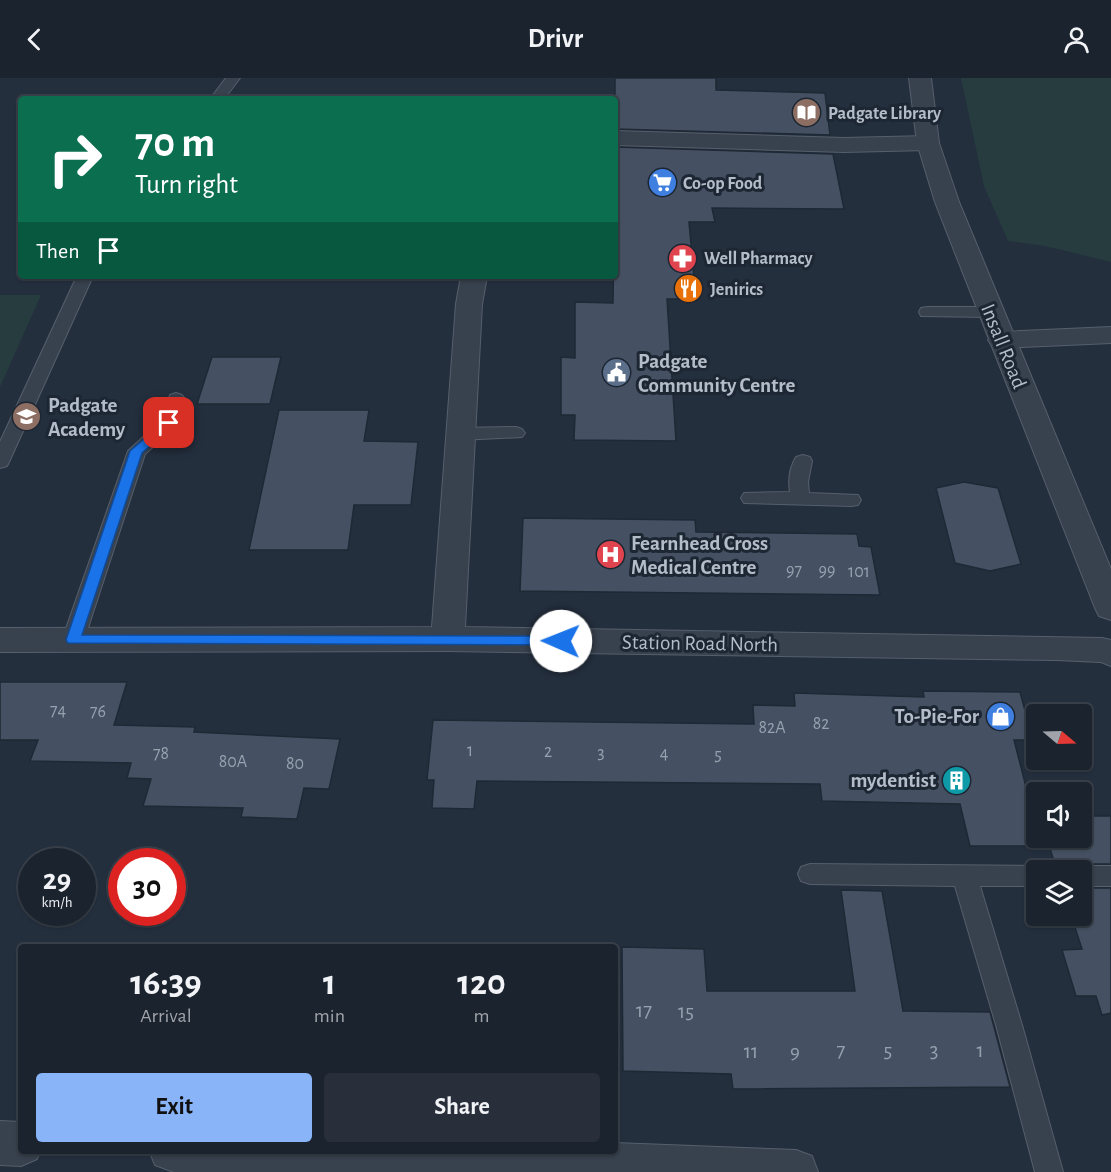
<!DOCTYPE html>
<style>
:root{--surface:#1b232e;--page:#282f3a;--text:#f1f3f6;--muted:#a0a4aa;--line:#39404a;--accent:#8ab4f8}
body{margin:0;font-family:"Alegreya Sans",sans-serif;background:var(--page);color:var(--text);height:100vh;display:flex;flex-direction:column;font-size:22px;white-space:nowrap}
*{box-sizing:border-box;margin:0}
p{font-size:20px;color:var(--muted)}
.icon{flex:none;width:33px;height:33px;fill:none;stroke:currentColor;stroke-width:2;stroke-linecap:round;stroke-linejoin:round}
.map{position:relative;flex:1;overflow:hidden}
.side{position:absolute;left:18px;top:866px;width:600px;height:210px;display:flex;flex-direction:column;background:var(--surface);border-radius:6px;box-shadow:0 2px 4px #0004,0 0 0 2px var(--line)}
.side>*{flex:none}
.banner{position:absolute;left:18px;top:18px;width:600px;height:183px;border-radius:6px;box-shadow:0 2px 4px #0004,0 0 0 2px var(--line);background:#0b6e4f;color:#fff;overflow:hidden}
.needle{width:39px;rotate:109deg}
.fabs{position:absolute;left:1026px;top:626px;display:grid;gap:12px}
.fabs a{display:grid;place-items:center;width:66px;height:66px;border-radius:6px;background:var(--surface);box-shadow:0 2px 4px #0004,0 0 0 2px var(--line);font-size:30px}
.speed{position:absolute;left:18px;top:770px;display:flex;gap:12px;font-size:30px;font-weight:700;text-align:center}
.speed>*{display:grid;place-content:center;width:78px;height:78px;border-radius:50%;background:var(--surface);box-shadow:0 2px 4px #0004,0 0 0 2px var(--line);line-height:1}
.speed small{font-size:15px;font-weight:400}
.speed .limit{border:9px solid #d22;background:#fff;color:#111}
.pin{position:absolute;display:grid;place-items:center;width:51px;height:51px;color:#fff;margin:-26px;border-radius:12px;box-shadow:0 3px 9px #0006}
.me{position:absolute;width:66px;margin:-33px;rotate:271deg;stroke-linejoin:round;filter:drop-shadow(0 0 4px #0008)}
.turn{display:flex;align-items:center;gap:21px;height:126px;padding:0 18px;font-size:27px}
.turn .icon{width:78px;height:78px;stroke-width:2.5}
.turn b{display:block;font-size:42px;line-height:51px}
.then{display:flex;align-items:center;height:57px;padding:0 18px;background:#0003;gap:12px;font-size:22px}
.eta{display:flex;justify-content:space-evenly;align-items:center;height:102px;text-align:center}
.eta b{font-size:36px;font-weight:700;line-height:42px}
.primary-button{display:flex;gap:12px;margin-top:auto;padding:12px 18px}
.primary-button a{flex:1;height:69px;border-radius:6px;background:var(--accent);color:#111;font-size:24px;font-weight:700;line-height:69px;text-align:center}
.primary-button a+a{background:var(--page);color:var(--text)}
header{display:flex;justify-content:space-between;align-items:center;height:78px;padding:0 18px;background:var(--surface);font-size:27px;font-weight:700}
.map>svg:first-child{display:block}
</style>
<header><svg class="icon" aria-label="back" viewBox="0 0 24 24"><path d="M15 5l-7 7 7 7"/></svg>Drivr<svg class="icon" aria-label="person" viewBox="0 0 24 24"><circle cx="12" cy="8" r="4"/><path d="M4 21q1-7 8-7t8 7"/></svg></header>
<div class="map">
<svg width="1111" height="1094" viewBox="0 0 1111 1094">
<rect width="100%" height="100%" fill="#242f3e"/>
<g fill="#263c3f">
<polygon points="961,0 1111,0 1111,184 1045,168 1008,163 984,108"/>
<polygon points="0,217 41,217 0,309"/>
</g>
<g fill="#455162" stroke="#1f2835" stroke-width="1.5">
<polygon points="615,0 716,0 716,12 825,15 830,57 615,51"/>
<polygon points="615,69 833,76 844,131 712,130 715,144 689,144 696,221 667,221 676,363 574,362 575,337 561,337 561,279 575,280 575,224 613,225"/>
<polygon points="212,279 281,279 270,326 197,326"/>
<polygon points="279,332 369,332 364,363 418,364 411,427 354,427 348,472 249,472"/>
<polygon points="964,404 998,410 1021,486 990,493 955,485 936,410"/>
<polygon points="523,440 695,442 696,454 857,456 859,468 871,469 880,517 520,513"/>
<polygon points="0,604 127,604 114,647 195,649 194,654 340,661 329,711 304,710 297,741 241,739 243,730 143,728 151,701 127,700 131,685 30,683 38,662 0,662"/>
<polygon points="923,613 1020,614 1033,662 1014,662 1036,748 1036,759 1039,759 1042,768 970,768 960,726 822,723 820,706 477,703 474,731 432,730 434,702 427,702 433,642 754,646 753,627 795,628 794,615 924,619"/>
<polygon points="1082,738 1111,738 1111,786 1082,786 1071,792 1057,792 1046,759 1082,759"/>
<polygon points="1082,810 1111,810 1111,935 1102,937 1096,918 1076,918 1062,872 1082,871 1071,837 1082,837"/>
<polygon points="841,812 882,813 903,933 990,934 1010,1009 733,1011 731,996 623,993 622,869 704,871 707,913 855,913"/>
</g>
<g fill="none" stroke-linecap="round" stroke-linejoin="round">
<defs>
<g id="service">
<polygon points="226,0 240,0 224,21 210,21"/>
<polygon points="77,198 93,198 9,384 7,388 0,390 0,364"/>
<polygon points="927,229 990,229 998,234 990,239 921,238 919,234 921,230"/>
<polygon points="176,315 182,317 185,321 175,349 145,376 84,562 80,568 73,570 66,568 62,562 128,373 161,343 170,317"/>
<polygon points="516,349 522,351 525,355 522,359 460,362 454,360 451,356 454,352 460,350"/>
<path d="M 803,377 L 810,379 L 812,383 L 808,404 L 809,415 L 858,417 L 861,422 L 858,427 L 851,428 L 744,425 L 741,420 L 744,415 L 790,414 C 788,402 790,389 796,379 Z"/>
<polygon points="810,786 1036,788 1045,791 1036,792 1036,808 980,808 1022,947 1063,1094 1035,1094 996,947 955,808 810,806 801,803 798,796 801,789"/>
<polygon points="1082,788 1111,788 1111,808 1082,808 1082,792 1073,792"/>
</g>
<g id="minor">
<polygon points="615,53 844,60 928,58 936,60 939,65 936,70 928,72 844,74 615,67"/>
<polygon points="461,198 487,198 482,226 465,549 1102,560 1111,562 1111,588 1101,584 1056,582 448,573 0,574 0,550 432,549 456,226"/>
<polygon points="1111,249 1111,265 1001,270 992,268 988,262 992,256 1001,254"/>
<polygon points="0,1043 21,1044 21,1072 40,1072 37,1081 21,1088 0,1087"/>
<polygon points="615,1065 796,1072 812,1078 818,1094 174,1094 155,1087 149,1072 615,1072"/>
</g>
<polygon id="tertiary" points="909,0 931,0 939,65 959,124 1111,491 1111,542 1099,538 1095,530 935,124 917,65"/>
</defs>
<use href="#service" stroke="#565f6c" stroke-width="2"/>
<use href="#minor" stroke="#565f6c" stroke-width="2"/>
<use href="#tertiary" stroke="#565f6c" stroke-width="2"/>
<use href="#service" fill="#38414e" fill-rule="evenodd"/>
<use href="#minor" fill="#38414e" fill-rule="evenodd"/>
<use href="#tertiary" fill="#38414e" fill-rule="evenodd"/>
</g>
<polygon fill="#1a73e8" stroke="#114b97" stroke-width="1.5" points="169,342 175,345 173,348 142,375 82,557 561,558 567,563 565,567 68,565 66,562 130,373 165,343"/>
<defs>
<symbol id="library-disc" viewBox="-11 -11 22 22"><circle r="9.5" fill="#8d6e63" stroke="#1d2633"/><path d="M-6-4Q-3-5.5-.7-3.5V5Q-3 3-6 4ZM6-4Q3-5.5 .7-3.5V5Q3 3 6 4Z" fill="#fff"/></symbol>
<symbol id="supermarket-disc" viewBox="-11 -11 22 22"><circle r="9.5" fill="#3f7fe0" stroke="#1d2633"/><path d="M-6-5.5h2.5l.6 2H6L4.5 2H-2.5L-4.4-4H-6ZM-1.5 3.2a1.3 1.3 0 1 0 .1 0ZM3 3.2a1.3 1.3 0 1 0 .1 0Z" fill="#fff"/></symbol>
<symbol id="pharmacy-disc" viewBox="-11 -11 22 22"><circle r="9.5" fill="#e0444e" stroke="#1d2633"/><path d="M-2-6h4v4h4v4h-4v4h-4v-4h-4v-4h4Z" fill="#fff"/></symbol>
<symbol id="restaurant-disc" viewBox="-11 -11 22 22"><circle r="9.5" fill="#e8710a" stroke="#1d2633"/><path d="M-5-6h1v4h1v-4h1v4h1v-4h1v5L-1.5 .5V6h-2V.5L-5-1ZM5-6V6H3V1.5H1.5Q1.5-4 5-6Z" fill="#fff"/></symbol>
<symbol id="civic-disc" viewBox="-11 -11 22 22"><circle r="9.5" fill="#5c6f8a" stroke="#1d2633"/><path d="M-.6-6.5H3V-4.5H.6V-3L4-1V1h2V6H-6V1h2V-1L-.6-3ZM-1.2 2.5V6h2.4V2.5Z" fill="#fff"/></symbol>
<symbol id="school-disc" viewBox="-11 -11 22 22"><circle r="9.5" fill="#8d6e63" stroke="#1d2633"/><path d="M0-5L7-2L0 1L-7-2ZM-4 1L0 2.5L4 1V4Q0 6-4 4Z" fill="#fff"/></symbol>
<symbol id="hospital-disc" viewBox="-11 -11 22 22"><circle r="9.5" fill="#e0444e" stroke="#1d2633"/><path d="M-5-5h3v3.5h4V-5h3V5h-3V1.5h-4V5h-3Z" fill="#fff"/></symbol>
<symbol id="shop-disc" viewBox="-11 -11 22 22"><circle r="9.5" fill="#3f7fe0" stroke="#1d2633"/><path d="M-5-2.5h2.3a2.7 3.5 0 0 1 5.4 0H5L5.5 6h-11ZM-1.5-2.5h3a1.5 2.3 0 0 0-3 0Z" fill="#fff"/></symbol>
<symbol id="building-disc" viewBox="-11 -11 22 22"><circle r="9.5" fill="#0f9aa8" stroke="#1d2633"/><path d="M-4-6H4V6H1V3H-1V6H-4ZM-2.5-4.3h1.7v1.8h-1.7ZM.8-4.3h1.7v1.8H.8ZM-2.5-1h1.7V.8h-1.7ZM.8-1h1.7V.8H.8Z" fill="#fff"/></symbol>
</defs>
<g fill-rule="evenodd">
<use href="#library-disc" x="790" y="18" width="33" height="33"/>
<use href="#supermarket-disc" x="646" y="88" width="33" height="33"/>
<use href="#pharmacy-disc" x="666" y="164" width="33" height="33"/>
<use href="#restaurant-disc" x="672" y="194" width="33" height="33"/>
<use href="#civic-disc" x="600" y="278" width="33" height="33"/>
<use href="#school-disc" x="10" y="322" width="33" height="33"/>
<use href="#hospital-disc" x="594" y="460" width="33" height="33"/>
<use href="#shop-disc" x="984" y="622" width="33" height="33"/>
<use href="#building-disc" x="940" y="686" width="33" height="33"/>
</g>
<g text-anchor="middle" stroke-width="6" stroke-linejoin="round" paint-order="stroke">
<g font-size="18" font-weight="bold" fill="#b4bcc9" stroke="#1d2633" text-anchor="start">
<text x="828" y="41">Padgate Library</text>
<text x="683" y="111">Co-op Food</text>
<text x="704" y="186">Well Pharmacy</text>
<text x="710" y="217">Jenirics</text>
</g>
<g font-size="18" fill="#98a1af">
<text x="794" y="498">97</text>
<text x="827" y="498">99</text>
<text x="859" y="499">101</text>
<text x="58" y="638">74</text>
<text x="98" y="639">76</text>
<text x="821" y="651">82</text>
<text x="772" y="655">82A</text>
<text x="470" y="678">1</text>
<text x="548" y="679">2</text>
<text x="601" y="680">3</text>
<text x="161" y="681">78</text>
<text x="664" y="681">4</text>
<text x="718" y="682">5</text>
<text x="233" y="689">80A</text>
<text x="295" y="691">80</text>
</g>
<g font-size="21" fill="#b4bcc9" stroke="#1d2633">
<text transform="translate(1004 268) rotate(68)" y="7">Insall Road</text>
<text transform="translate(700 565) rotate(1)" y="7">Station Road North</text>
</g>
<g font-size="21" font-weight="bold" fill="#b4bcc9" stroke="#1d2633" text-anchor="start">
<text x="638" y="290">Padgate<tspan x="638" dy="24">Community Centre</tspan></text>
<text x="48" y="334">Padgate<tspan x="48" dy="24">Academy</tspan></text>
<text x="631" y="472">Fearnhead Cross<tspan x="631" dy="24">Medical Centre</tspan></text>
<text x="979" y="645" text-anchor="end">To-Pie-For</text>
<text x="936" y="709" text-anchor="end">mydentist</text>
</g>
<g font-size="21" fill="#98a1af">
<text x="644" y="939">17</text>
<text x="686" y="940">15</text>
<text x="841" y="979">7</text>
<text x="888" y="979">5</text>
<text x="934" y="979">3</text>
<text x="980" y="979">1</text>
<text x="751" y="980">11</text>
<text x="795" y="980">9</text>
</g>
</g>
</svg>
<div class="fabs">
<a><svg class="needle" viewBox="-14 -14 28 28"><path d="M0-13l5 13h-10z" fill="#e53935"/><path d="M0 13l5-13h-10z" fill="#a0a4aa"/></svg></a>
<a><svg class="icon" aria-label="sound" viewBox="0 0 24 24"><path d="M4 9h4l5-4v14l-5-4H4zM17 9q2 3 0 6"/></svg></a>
<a><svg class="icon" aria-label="layers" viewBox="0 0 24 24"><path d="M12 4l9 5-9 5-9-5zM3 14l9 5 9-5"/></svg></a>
</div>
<div class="speed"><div>29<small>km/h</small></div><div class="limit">30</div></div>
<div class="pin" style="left:169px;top:345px;background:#d93025"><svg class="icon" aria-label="arrive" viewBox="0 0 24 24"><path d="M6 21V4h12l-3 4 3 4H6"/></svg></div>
<svg class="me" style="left:561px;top:563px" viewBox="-20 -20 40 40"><circle r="19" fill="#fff"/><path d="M0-13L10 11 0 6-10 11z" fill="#1a73e8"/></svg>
<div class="banner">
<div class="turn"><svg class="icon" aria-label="right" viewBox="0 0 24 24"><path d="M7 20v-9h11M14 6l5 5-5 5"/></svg><div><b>70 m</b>Turn right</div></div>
<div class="then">Then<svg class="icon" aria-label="arrive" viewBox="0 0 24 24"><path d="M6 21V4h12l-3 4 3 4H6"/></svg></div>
</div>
<section class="side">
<div class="eta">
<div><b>16:39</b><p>Arrival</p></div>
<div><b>1</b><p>min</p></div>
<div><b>120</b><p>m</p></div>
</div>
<div class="primary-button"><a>Exit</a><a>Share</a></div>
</section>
</div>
